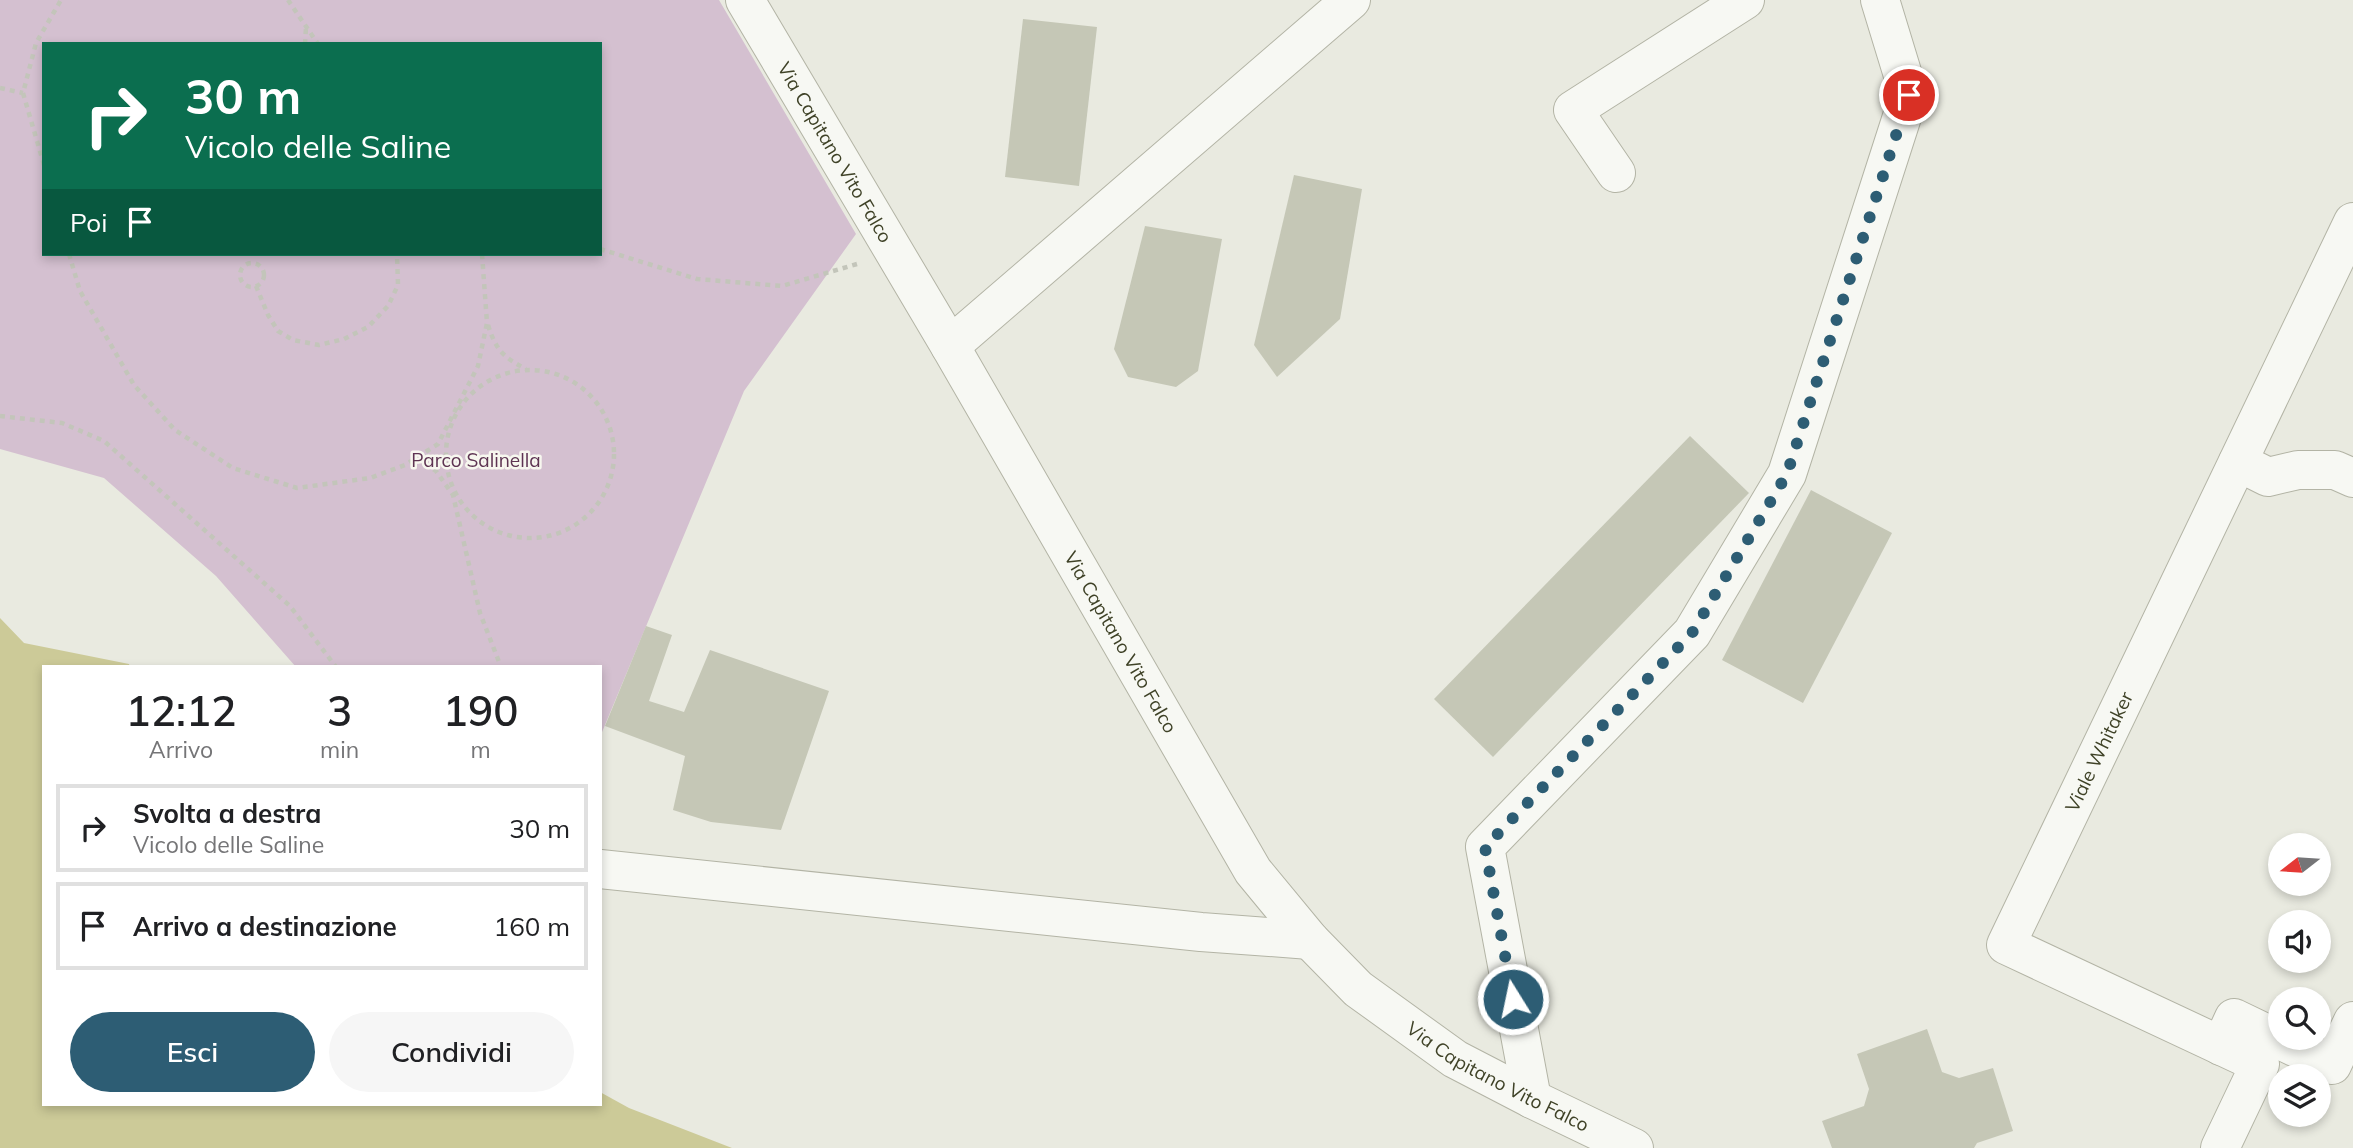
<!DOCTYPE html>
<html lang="it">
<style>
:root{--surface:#fff;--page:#f6f6f6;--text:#202124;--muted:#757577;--line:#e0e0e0;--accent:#2d5d74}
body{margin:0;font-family:Mulish,sans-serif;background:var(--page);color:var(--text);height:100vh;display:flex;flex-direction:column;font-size:26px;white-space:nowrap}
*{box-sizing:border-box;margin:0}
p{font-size:23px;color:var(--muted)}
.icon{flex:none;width:38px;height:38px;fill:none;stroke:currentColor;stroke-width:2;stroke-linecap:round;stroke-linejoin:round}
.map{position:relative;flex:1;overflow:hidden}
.drawer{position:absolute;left:42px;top:665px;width:560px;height:441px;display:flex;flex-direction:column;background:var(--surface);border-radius:0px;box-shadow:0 4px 10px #0003}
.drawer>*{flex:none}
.hud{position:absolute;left:42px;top:42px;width:560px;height:214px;border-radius:0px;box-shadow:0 4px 10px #0003;background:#0b6e4f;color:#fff;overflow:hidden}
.needle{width:46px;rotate:253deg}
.controls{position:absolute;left:2268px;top:833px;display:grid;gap:14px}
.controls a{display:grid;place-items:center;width:63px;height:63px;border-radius:50%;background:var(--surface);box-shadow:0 4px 10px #0003;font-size:35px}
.pin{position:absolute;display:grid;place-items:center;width:60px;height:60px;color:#fff;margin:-30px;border:4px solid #fff;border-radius:50%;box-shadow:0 2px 7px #0007}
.me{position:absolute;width:77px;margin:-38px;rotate:350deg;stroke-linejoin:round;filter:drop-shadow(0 0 5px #0008)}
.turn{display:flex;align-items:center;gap:24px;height:147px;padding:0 28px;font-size:32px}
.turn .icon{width:91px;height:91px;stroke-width:2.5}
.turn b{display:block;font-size:49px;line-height:60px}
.then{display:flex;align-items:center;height:66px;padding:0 28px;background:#0003;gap:14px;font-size:26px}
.eta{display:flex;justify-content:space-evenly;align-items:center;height:119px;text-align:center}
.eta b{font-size:42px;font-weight:600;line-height:49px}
.primary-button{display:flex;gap:14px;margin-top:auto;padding:14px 28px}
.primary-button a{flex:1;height:80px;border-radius:42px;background:var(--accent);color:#fff;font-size:28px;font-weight:600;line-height:80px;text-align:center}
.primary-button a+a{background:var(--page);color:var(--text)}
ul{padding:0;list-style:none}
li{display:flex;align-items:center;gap:21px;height:88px;margin:0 14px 10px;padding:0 14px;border:4px solid var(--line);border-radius:0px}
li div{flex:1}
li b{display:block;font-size:26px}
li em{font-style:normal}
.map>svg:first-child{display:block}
</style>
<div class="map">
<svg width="2353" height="1148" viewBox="0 0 2353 1148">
<rect width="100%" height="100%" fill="#e9eae0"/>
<path fill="#d4c0d0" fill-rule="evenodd" d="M 0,0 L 719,0 L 856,234 L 744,391 L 600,737 L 600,667 L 296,667 L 216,576 L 104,478 L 0,449 ZM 44,44 L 600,44 L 600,254 L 44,254 Z"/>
<polygon fill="#ccca98" points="0,618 24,643 129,664 130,667 44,667 44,1104 600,1104 600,1092 629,1108 732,1148 0,1148"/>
<g fill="#c5c7b6">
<polygon points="1023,19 1097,27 1079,186 1005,177"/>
<polygon points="1294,175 1362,189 1340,319 1277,377 1254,345"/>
<polygon points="1145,226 1222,239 1198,371 1176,387 1128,377 1114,349"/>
<polygon points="1690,436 1749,493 1493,757 1434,699"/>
<polygon points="1811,490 1892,533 1803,703 1722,660"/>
<polygon points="646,626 672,635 649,701 684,712 710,650 829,691 781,830 711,822 673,810 685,756 605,726"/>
<polygon points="1927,1029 1942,1072 1959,1078 1993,1068 2013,1131 1977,1143 1974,1148 1832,1148 1822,1121 1864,1106 1869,1089 1857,1054"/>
</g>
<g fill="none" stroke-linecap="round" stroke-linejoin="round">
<defs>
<g id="minor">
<polyline points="1616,173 1573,110 1745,0"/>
<polyline points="950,346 1351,0"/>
<polyline points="2238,462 2268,477 2298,470 2335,470 2353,478"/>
<polyline points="600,869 1201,932 1310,940"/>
<polyline points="2221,1046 2234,1018 2332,1065 2353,1021"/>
<polyline points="1532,1099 1485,847 1692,633 1787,474 1909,95 1880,0"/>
<path id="s1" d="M 2220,1148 L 2260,1064 L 2006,945 L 2353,222"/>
</g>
<g id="tertiary">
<path id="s2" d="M 745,0 L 950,346 L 1253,871 L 1310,940 L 1358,989 L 1455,1059 L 1532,1099 L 1634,1148"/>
</g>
</defs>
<use href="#minor" stroke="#b3b4a5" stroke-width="40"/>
<use href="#tertiary" stroke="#b3b4a5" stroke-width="40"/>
<g stroke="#c3c5ba" stroke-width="4.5" stroke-dasharray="5 5" stroke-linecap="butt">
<polyline points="288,0 318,44"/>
<polyline points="305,44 306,27"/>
<polyline points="0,88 23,93"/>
<polyline points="44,165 23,93 36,43 61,0"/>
<polyline points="600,249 697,279 782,286 857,264"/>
<polyline points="69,254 80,291 134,385 175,430 233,468 297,488 370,478 405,465 438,444 478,366 487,323 482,254"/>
<circle cx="252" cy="275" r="12"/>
<polyline points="256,286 268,315 278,331 293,340 319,345 344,339 368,327 388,306 398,285 397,254"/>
<path d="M 488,325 C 496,350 503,357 526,369"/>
<circle cx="530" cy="454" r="84"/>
<polyline points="0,416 62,423 104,441 290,606 336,667"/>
<polyline points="417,458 436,471 453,495 480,613 501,667"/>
</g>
<use href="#minor" stroke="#f7f8f3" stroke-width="38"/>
<use href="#tertiary" stroke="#f7f8f3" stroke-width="38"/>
</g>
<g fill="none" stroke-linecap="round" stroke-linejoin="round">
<polyline stroke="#2d5d74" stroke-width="12" stroke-dasharray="0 21.6" points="1513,999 1485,847 1692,633 1787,474 1909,95"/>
</g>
<g text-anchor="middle" stroke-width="5" stroke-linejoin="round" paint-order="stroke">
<g font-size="19" fill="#3f4227" stroke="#f7f7ef">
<text dy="7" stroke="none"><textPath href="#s2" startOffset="177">Via Capitano Vito Falco</textPath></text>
<text dy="7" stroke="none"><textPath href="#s2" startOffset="744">Via Capitano Vito Falco</textPath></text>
<text dy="7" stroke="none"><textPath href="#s1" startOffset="588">Viale Whitaker</textPath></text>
<text dy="7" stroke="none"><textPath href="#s2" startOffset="1332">Via Capitano Vito Falco</textPath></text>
</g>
<g font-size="19" fill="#5e3453" stroke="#f7f7ef">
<text x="476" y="467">Parco Salinella</text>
</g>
</g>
</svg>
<div class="controls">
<a><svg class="needle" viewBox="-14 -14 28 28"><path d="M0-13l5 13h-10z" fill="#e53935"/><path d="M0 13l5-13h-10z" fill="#757577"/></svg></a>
<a><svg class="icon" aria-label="sound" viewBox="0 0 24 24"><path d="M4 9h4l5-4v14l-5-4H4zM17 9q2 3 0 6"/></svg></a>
<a><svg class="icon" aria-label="search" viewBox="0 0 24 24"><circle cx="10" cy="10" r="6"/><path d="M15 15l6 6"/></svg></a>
<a><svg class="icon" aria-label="layers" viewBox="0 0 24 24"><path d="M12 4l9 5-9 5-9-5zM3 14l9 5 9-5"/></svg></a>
</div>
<div class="pin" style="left:1909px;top:95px;background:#d93025"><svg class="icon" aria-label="arrive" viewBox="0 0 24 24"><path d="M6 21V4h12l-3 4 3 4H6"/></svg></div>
<svg class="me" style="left:1513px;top:999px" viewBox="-20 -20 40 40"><circle r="17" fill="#2d5d74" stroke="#fff" stroke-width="3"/><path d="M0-11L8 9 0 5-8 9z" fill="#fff"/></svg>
<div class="hud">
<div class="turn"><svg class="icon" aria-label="right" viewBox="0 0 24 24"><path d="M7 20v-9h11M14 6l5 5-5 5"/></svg><div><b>30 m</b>Vicolo delle Saline</div></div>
<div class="then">Poi<svg class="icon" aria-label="arrive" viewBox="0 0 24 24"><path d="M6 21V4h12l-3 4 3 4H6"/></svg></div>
</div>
<section class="drawer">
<div class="eta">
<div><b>12:12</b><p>Arrivo</p></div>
<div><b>3</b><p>min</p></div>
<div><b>190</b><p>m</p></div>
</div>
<ul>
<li><svg class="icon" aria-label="right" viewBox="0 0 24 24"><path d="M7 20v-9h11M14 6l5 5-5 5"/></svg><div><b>Svolta a destra</b><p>Vicolo delle Saline</p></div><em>30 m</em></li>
<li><svg class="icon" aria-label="arrive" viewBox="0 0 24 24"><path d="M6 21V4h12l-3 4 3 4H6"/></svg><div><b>Arrivo a destinazione</b></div><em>160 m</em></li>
</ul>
<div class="primary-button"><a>Esci</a><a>Condividi</a></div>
</section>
</div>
